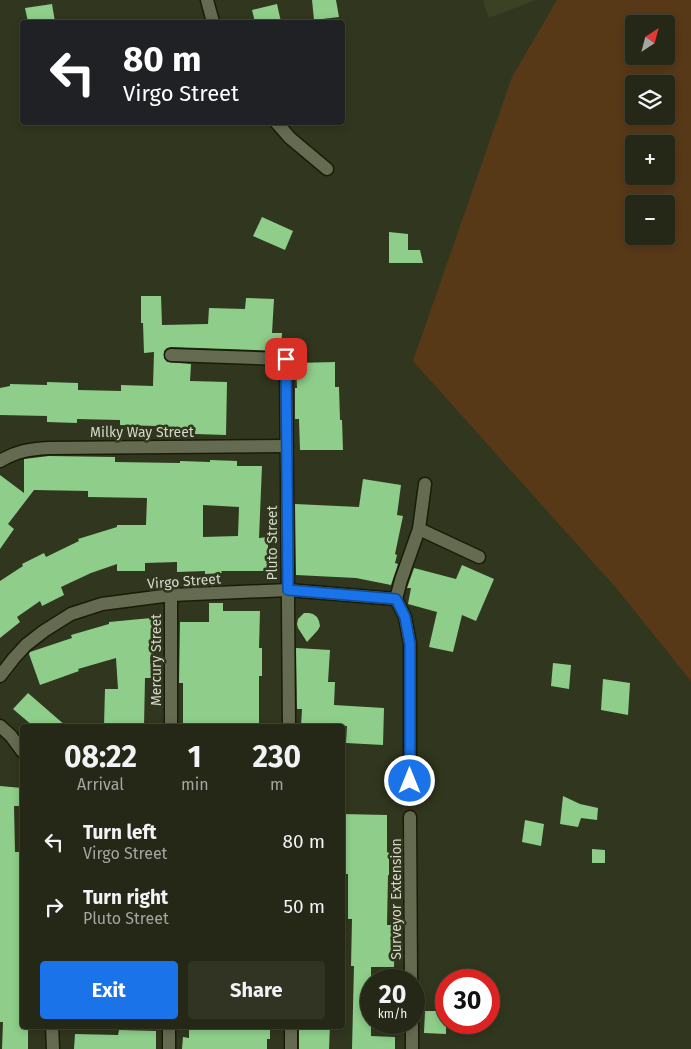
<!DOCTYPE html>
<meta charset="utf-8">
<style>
:root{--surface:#252816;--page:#313423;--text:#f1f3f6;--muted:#a3a6a1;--line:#424435;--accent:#1a73e8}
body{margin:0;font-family:"Fira Sans",sans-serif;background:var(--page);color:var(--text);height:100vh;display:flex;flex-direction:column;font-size:19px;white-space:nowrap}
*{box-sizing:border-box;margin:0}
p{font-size:16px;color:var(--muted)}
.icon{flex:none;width:28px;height:28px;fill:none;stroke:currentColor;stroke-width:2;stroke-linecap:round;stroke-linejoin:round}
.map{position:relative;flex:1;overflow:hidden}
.details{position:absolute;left:20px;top:724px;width:325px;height:305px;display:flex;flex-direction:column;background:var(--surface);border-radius:5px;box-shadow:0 2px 8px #0003,0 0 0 1px var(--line)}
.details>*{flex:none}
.top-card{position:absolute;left:20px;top:20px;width:325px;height:105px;border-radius:5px;box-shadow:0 2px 8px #0003,0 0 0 1px var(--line);background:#202124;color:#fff;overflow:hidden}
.needle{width:32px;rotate:36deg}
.controls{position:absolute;left:625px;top:15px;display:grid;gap:10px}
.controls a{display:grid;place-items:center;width:50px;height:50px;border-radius:5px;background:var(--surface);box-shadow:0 2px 8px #0003,0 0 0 1px var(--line);font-size:25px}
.speed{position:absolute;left:360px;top:969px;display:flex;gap:10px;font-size:25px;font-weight:700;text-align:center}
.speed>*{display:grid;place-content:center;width:65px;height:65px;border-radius:50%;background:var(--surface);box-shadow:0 2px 8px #0003,0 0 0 1px var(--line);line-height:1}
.speed small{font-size:12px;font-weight:400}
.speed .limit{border:8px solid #d22;background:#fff;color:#111}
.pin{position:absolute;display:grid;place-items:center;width:42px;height:42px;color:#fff;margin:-21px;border-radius:10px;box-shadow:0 2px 8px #0006}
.me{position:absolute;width:55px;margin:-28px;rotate:0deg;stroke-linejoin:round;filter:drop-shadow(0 0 4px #0008)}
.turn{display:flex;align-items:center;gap:18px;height:105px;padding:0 20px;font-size:22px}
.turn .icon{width:65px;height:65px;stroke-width:2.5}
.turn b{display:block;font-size:35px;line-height:42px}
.eta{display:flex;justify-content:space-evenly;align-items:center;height:85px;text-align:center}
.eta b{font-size:30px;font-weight:700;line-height:35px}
.action{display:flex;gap:10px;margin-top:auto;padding:10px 20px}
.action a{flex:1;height:58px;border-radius:5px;background:var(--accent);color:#fff;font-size:20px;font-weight:700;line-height:58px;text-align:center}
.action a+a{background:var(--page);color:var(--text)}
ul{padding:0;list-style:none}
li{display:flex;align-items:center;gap:15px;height:65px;padding:0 20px}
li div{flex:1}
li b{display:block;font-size:19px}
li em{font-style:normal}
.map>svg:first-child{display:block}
</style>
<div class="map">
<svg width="691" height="1049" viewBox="0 0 691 1049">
<rect width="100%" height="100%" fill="#31361e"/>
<polygon fill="#3b4123" points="483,0 536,0 489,18"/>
<path fill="#573918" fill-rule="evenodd" d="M 557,0 L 691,0 L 691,681 L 617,589 L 413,361 L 512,77 ZM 634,24 L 666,24 L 666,56 L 634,56 ZM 634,84 L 666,84 L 666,116 L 634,116 ZM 634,144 L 666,144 L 666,176 L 634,176 ZM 634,204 L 666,204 L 666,236 L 634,236 Z"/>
<g fill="#8ece8a" fill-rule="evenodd">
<polygon points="312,0 336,0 339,17 314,20"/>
<polygon points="52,4 55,22 28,22 25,8"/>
<polygon points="277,4 281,22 255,22 252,10"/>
<polygon points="262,217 293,231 285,250 253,236"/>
<polygon points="389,232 408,234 408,250 420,250 423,263 389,263"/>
<polygon points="141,296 161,296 162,325 208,324 209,308 245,309 246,298 274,299 272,333 282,333 281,351 171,347 167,348 164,351 164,358 167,362 191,364 190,381 227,382 226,435 195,434 195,432 156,431 156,426 120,425 120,420 77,419 77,423 47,422 47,416 0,415 0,388 10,386 10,384 47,385 47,382 78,383 78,390 121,391 121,385 153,386 154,352 144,353 143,323 141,323"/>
<polygon points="335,362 335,387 339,387 340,420 342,420 343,450 300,450 299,419 295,419 295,388 297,388 296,363"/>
<path d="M 49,456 L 115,457 L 115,462 L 180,463 L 180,461 L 210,462 L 210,460 L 237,461 L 237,466 L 262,466 L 259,538 L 268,537 L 268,571 L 221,571 L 222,573 L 205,574 L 205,571 L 177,572 L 177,562 L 145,563 L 145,571 L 117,571 L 117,564 L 91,573 L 61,587 L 64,595 L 42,606 L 40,601 L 17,617 L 20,622 L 0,638 L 0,581 L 23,566 L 22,564 L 44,553 L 46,557 L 79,541 L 78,539 L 117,527 L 117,525 L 146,525 L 147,498 L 88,497 L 88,491 L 34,490 L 8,524 L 14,529 L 0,549 L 0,475 L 24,493 L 24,459 ZM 203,505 L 239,507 L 238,536 L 203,537 Z"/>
<polygon points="363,479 401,485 397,515 403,516 395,554 397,555 395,563 398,564 391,585 356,578 296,575 295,504 359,507"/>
<polygon points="462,565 494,579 476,621 462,615 453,652 429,647 437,612 408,604 411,588 407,588 414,568 456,579"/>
<polygon points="209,603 223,603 223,611 260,611 259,648 262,648 262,676 259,676 259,726 183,726 183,683 179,683 180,622 209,622"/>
<polygon points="304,613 309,613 313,614 317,617 319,621 320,626 318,630 307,642 298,628 297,624 298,619"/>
<polygon points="151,618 154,657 150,657 152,678 145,678 144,726 104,726 105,689 118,689 116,658 78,669 79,671 40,685 29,654 30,652 72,638 71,635 109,624 109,622"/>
<polygon points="296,648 330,650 328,682 335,682 334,705 384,708 383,745 346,743 347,726 301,726 302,709 297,709"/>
<polygon points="553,663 571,665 569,689 551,686"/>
<polygon points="603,679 630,683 628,715 601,710"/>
<polygon points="28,693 66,726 33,726 13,709"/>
<polygon points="0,786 22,788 21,806 14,806 15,852 22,852 21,925 22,925 22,1026 28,1026 28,1049 2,1049 3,1022 0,1022"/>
<polygon points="563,796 580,804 598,808 597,820 581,818 578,827 560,824"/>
<polygon points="342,814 387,815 387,852 389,853 389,875 388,875 387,925 395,925 394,967 371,967 371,1036 395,1037 395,1049 352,1049 354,966 351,966 352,919 348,919 348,874 345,874 345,850 342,850"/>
<polygon points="525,820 544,824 541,846 522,842"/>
<polygon points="592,849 605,850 605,863 592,863"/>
<polygon points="425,1011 446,1011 446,1034 424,1033"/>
<polygon points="189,1026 270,1026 270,1039 267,1039 267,1049 182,1049 183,1037 189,1038"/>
<polygon points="299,1026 330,1026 329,1049 299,1049"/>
<polygon points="119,1030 156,1031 156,1049 74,1049 75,1034 118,1035"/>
</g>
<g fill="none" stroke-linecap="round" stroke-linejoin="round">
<defs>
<g id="street">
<polyline points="207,0 213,22"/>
<polyline points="276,122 290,138 327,169"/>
<polyline points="171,355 286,359 289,726"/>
<path d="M 0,461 C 17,451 30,449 49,448 L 287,446"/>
<polyline points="419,529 479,557"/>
<polyline points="396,599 405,617 410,644 410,781"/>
<polyline points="396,599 401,580 419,529 425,484"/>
<polyline points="0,676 14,658 26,645 44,631 71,614 102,604 171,595 288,590 396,599"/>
<polyline points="0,726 11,736 22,751"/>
<polyline points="171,726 171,595"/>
<polyline points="410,817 411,980"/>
<polyline points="412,1022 412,1049"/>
<polyline points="52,1026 53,1049"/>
<polyline points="291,1026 291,1049"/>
<polyline points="169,1049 169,1026"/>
</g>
</defs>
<use href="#street" stroke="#191d07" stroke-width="15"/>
<use href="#street" stroke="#656b51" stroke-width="12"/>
</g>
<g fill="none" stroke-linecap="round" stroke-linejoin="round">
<defs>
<polyline id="route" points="286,359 288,590 396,599 405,617 410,644 410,781"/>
</defs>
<use href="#route" stroke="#114b97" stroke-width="12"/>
<use href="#route" stroke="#1a73e8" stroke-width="9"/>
</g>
<g text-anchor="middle" stroke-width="5" stroke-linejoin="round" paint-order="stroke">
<g font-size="14" fill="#d4d7c9" stroke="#31361e">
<text x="142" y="437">Milky Way Street</text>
<text transform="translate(272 543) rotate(-90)" y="5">Pluto Street</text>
<text transform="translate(184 581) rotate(-4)" y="5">Virgo Street</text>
<text transform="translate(156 660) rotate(-90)" y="5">Mercury Street</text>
<text transform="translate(396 899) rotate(-90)" y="5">Surveyor Extension</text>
</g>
</g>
</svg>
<div class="controls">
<a><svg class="needle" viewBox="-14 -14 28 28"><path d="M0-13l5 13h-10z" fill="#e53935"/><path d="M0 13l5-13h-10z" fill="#a3a6a1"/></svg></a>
<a><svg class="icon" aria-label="layers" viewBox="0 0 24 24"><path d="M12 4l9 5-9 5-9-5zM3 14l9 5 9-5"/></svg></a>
<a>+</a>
<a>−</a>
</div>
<div class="speed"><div>20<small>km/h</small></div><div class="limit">30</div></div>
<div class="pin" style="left:286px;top:359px;background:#d93025"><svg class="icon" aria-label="arrive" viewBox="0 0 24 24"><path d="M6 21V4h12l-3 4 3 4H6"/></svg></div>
<svg class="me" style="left:410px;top:781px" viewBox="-20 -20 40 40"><circle r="17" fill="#1a73e8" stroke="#fff" stroke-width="3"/><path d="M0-11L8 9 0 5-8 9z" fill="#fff"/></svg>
<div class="top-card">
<div class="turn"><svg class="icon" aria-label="left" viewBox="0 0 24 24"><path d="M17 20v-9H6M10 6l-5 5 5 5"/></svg><div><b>80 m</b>Virgo Street</div></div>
</div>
<section class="details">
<div class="eta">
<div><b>08:22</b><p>Arrival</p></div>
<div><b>1</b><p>min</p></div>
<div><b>230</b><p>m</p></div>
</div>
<ul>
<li><svg class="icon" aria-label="left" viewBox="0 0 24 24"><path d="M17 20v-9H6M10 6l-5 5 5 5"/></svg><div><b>Turn left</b><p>Virgo Street</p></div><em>80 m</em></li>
<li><svg class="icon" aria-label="right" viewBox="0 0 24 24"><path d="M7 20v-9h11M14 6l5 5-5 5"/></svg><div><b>Turn right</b><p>Pluto Street</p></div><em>50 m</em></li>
</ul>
<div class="action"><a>Exit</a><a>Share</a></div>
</section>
</div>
